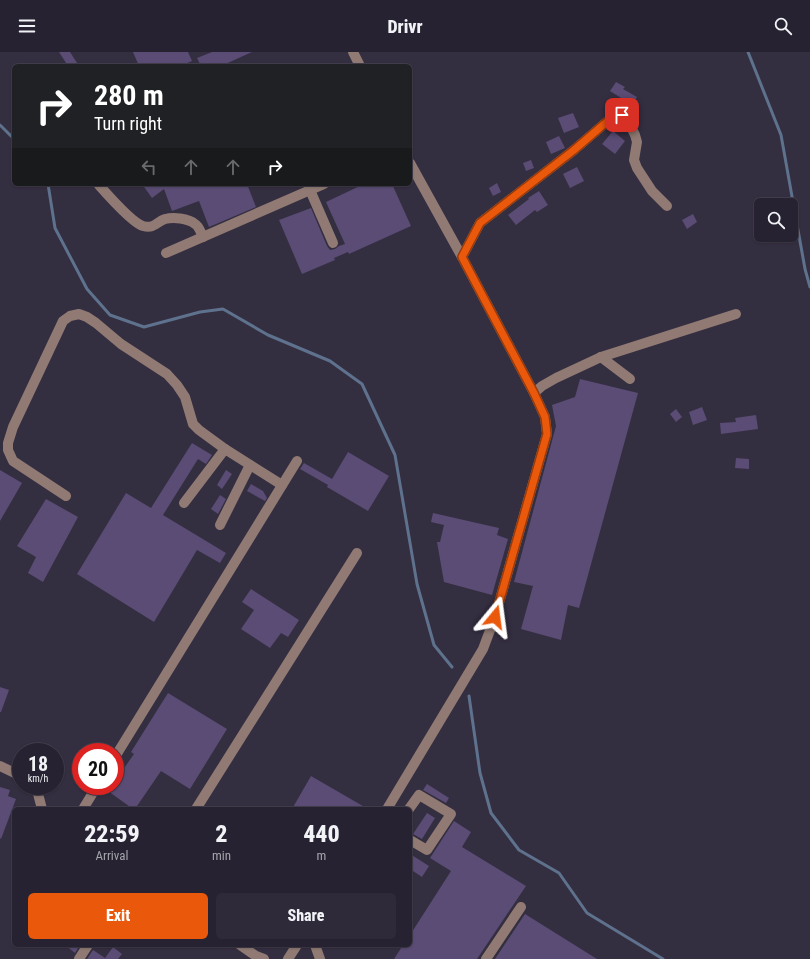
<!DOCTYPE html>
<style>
:root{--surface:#272231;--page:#2f2a39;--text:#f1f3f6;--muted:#a4a4ab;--line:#433f4d;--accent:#ea580c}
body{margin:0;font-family:"Roboto Condensed",sans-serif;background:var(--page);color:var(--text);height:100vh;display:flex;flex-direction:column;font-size:15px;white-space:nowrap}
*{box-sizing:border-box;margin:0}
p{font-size:13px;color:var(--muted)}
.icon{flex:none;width:22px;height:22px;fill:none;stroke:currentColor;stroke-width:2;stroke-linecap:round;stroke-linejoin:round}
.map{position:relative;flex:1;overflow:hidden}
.sheet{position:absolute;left:12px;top:755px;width:400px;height:140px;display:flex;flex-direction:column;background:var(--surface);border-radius:6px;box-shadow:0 1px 3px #0004,0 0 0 1px var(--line)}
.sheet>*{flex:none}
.hud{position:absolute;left:12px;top:12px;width:400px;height:122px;border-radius:6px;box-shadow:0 1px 3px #0004,0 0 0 1px var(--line);background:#202124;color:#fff;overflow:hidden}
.fabs{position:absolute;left:754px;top:146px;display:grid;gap:8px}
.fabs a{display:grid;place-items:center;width:44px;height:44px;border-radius:6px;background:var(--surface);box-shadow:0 1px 3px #0004,0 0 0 1px var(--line);font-size:20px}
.speed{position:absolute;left:12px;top:691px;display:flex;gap:8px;font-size:20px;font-weight:700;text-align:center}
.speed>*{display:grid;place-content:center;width:52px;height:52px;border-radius:50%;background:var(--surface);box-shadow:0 1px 3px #0004,0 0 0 1px var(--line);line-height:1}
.speed small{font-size:10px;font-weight:400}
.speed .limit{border:6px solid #d22;background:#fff;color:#111}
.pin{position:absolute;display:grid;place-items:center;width:34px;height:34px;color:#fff;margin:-17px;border-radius:8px;box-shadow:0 2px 6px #0006}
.me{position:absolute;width:44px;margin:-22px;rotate:16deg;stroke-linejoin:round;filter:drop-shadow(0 0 3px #0008)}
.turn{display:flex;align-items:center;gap:14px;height:84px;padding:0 16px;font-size:18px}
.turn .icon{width:52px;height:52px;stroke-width:2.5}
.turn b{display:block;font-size:28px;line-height:34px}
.lanes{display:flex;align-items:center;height:38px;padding:0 16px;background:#0003;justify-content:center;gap:20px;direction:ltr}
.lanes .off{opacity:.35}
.eta{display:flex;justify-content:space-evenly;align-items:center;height:68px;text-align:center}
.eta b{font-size:24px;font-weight:800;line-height:28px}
.primary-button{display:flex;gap:8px;margin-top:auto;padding:8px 16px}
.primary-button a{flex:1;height:46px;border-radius:6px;background:var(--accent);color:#fff;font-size:16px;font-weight:800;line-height:46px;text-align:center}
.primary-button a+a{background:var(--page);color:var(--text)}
header{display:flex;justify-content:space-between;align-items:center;height:52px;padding:0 16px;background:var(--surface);font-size:18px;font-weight:800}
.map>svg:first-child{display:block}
</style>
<header><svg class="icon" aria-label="menu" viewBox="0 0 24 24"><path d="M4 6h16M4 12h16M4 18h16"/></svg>Drivr<svg class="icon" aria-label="search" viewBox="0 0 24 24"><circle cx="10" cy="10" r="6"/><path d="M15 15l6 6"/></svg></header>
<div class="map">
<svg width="810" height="907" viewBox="0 0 810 907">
<rect width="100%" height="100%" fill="#342e41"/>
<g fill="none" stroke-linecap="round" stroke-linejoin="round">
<g stroke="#5e728d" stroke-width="3">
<polyline points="748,0 781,83 805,217 810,235"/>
<polyline points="0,73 14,87"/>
<polyline points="48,132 55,176 87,237 110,263 144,275 200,260 223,257 268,283 330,309 362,332 395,403 417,532 434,593 452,615"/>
<polyline points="469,644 480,721 491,761 519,798 559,821 587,861 663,907"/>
</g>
</g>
<g fill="#5a4c74">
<polygon points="59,0 70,0 79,14 68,14"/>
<polygon points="133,0 188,0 192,9 180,14 139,14"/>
<polygon points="212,0 252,0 221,14 201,14 197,6"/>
<polygon points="616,30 625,35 623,37 637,45 629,58 617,52 621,46 610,39"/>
<polygon points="573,61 579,75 564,81 558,66"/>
<polygon points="613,79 625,89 615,102 602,92"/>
<polygon points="559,84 565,96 551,102 546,90"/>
<polygon points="531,108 534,116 526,119 523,111"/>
<polygon points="577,115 584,129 570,136 563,122"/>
<polygon points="497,131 501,140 493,144 489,136"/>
<polygon points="142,132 247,132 256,155 209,175 199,149 172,159 164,137 152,146"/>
<polygon points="364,132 392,132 411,174 349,202 348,200 334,206 335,208 302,222 279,168 311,156 327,194 330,198 335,197 339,194 345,192 326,150"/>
<polygon points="539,139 548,153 537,160 535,158 516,173 508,163 529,147 528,146"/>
<polygon points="693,162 697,170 687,177 682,168"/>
<polygon points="580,327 638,341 579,556 568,553 561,588 521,577 533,534 514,530 556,374 552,353 575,345"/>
<polygon points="702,355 707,368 693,373 689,360"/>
<polygon points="676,357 682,365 676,370 670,362"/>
<polygon points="756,363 758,377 721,382 720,371 736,370 735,366"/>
<polygon points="192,391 212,403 206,412 198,407 163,463 226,501 220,511 197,498 154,570 77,522 126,441 151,456"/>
<polygon points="348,400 389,424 368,459 327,435 328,433 300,417 304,411 332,427"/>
<polygon points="736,406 749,407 749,417 735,416"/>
<polygon points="0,418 22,431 0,469"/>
<polygon points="226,418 232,422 222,437 217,433"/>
<polygon points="251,432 263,439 267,446 265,449 247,439"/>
<polygon points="220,443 226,447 218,462 211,457"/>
<polygon points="46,447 78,465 43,530 28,521 36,505 17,494"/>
<polygon points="433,461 499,476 497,483 508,487 492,543 444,530 437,490 440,490 444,473 431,470"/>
<polygon points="251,537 299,568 288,585 281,581 270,596 241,577 254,558 242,550"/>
<polygon points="0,635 9,638 1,660 0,660"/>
<polygon points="168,641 227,677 190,737 161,719 135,757 133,757 108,739 112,734 115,734 115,729 134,702 131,700"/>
<polygon points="311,724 368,757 292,757"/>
<polygon points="427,732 449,746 446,751 423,738"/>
<polygon points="0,735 10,738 8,744 16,747 1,787 0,786"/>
<polygon points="427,761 435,766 422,787 413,782"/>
<polygon points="454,769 471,780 462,795 526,834 477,907 394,907 403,893 410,893 410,883 451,819 430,806"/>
<polygon points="410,802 429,814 422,825 410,817"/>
<polygon points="525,862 597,907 495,907"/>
<polygon points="65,893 80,893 75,901"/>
<polygon points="113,895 122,902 118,907 87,907 93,898 105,906"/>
</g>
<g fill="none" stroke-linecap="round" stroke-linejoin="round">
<g stroke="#907a73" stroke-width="10">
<polyline points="353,0 360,14"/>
<path d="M 98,132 C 106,141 132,171 143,174 C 155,177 156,170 165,167 C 173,165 188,166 195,172 C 199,174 201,181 203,185"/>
<polyline points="310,138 333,191"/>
<polyline points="166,201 324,132"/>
<polyline points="462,205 480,171 574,98 603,73 613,65 622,63 627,67 635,83 637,90 634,108 637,116 652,139 667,154"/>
<polyline points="601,305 630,327"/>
<polyline points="534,341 542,334 556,326 601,305 736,262"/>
<polyline points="66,444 13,409 8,398 8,391 13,375 63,269 70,264 79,262 87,265 96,271 121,292 167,322 177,333 185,345 193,372 199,378 225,397 282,433"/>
<polyline points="184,451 225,397"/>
<polyline points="220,473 250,413"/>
<polyline points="115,705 297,409"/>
<polyline points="0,714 21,724"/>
<polyline points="33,734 37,738 42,757"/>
<polyline points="83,757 97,734"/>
<polyline points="196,757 357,501"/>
<polyline points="387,757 483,597 495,565 547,382 545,365 534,341 462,205 410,111"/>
<polyline points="409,757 419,743 451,762 427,798 410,788"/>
<polyline points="240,893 256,904 264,907"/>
<polyline points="315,893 320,907"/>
<polyline points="79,907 88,893"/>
<polyline points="288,907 297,893"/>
<polyline points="486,907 521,855"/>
</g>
</g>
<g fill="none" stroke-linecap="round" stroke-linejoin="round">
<defs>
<polyline id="route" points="495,565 547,382 545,365 534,341 462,205 480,171 574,98 603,73 613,65 622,63"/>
</defs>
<use href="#route" stroke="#983908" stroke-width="10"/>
<use href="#route" stroke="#ea580c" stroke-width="7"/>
</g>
</svg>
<div class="fabs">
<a><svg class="icon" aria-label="search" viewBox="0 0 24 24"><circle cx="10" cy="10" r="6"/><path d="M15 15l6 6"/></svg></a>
</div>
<div class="speed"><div>18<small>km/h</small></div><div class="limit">20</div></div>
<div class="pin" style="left:622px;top:63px;background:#d93025"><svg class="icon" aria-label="arrive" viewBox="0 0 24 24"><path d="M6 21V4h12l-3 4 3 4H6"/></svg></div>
<svg class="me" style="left:495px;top:565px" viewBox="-20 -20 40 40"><path d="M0-17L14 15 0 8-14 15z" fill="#ea580c" stroke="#fff" stroke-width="4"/></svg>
<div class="hud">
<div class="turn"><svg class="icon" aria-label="right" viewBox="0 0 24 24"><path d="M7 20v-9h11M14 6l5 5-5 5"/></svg><div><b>280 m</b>Turn right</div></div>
<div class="lanes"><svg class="icon off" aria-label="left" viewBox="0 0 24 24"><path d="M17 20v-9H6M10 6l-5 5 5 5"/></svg><svg class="icon off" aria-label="ahead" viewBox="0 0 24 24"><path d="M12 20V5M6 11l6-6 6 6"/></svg><svg class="icon off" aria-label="ahead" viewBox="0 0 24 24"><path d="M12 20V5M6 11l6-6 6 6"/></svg><svg class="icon" aria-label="right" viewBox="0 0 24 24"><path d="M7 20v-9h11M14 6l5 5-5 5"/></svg></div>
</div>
<section class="sheet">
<div class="eta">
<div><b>22:59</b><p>Arrival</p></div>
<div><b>2</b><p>min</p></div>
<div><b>440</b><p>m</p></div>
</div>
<div class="primary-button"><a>Exit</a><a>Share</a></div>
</section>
</div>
